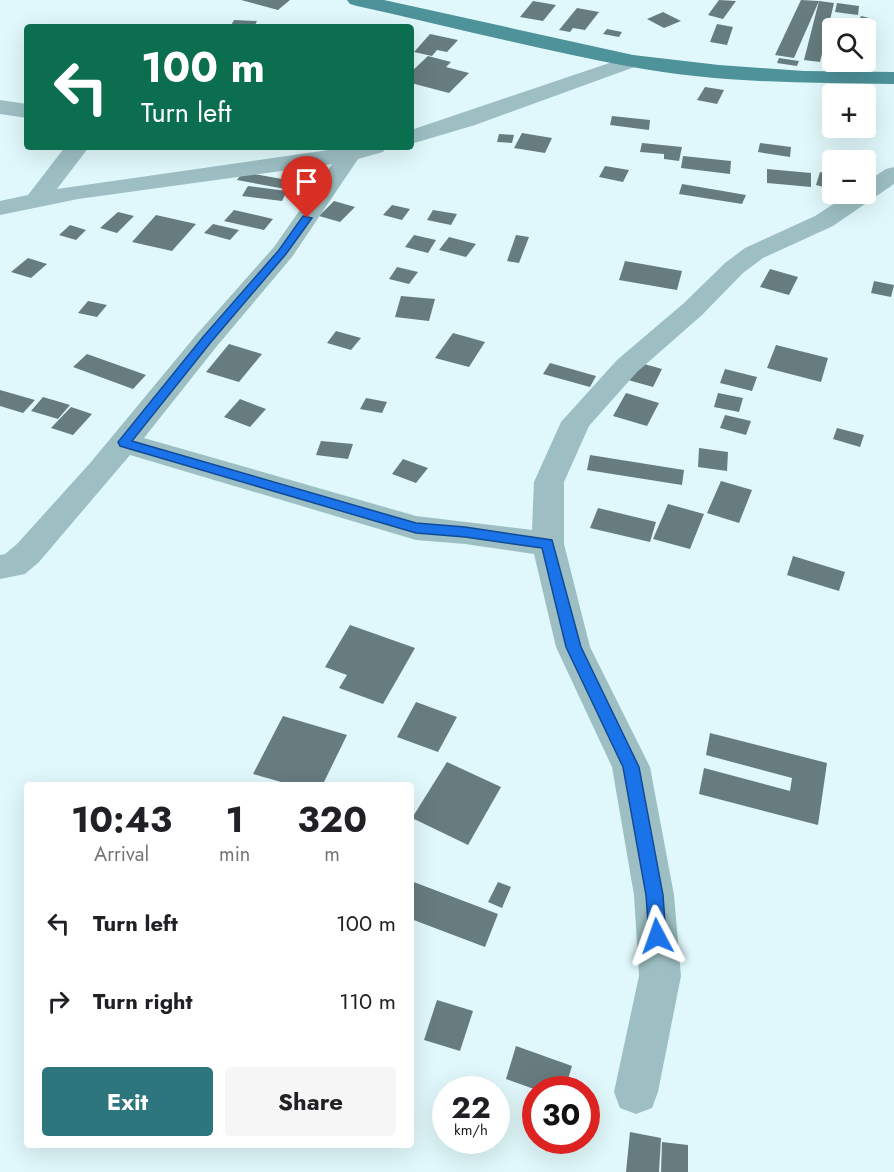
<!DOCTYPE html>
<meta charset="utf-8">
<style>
:root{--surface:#fff;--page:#f6f6f6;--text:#202124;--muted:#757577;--accent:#2d767d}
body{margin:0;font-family:Jost,sans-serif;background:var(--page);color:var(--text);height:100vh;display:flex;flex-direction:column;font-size:22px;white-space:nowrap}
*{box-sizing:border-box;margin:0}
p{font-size:20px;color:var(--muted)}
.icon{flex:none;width:33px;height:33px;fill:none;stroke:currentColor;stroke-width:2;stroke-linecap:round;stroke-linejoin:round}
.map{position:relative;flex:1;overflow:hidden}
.panel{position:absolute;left:24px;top:782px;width:390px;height:366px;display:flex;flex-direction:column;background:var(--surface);border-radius:6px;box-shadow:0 6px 24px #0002}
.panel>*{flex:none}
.top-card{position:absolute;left:24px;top:24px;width:390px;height:126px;border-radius:6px;box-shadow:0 6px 24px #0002;background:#0b6e4f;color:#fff;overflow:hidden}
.fabs{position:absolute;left:822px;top:18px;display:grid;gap:12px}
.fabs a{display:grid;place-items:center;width:54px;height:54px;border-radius:6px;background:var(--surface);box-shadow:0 6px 24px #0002;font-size:30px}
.speed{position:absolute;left:432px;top:1076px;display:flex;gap:12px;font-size:30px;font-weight:700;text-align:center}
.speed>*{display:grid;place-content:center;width:78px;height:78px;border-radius:50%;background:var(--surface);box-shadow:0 6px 24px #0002;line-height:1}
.speed small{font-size:15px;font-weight:400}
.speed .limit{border:9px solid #d22;background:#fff;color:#111}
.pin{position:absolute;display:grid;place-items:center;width:51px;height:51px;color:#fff;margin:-62px -26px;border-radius:50% 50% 50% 0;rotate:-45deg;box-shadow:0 0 6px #0007}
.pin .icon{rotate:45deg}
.me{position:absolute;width:66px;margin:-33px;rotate:356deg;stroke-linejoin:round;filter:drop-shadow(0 0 4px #0008)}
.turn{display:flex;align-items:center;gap:21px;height:126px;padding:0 18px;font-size:27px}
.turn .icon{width:78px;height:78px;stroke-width:2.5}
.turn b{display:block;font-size:42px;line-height:51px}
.eta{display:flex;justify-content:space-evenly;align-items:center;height:102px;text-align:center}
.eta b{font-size:36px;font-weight:700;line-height:42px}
.action{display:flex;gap:12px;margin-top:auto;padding:12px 18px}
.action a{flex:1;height:69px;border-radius:6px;background:var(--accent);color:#fff;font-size:24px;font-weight:700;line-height:69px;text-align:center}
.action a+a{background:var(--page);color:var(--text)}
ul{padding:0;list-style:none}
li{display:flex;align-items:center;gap:18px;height:78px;padding:0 18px}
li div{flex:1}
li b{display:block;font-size:22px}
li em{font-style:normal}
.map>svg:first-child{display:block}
</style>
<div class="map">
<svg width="894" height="1172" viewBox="0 0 894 1172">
<rect width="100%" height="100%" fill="#e0f8fb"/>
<g fill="#677c7f">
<polygon points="241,0 290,0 278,10"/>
<polygon points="719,0 736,1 723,19 708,15"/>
<polygon points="801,0 819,1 794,58 775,55"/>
<polygon points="533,1 556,5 543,21 520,17"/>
<polygon points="819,1 834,3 820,62 804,60"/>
<polygon points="837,3 859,6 858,15 835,12"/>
<polygon points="577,8 599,12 585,30 573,28 570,32 559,30"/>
<polygon points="663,12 681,21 664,28 647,19"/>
<polygon points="861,16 874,19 868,34 866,33 866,28 856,28"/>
<polygon points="234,20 257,21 254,27 230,27"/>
<polygon points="717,24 733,27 727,45 710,42"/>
<polygon points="607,29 622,32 619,37 603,34"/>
<polygon points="430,34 458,40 447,52 437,50 432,56 414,52"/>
<polygon points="824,49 832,51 832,61 822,59"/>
<polygon points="428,56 451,62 446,67 469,73 449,93 411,83 411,72"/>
<polygon points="779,58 799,61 797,66 777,63"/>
<polygon points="705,87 724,90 717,104 697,100"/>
<polygon points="612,116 650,120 649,130 610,125"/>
<polygon points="522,133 552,138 545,153 514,148"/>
<polygon points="499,134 514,135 512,143 497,142"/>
<polygon points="642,143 682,147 679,161 664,159 664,154 640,152"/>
<polygon points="760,143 791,147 790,157 758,152"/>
<polygon points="683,156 731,161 730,174 681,168"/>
<polygon points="605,166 629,170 623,182 599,177"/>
<polygon points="767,169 811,173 811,187 767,183"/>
<polygon points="307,170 321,173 307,193 237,180 243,172 299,182"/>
<polygon points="820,172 832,174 832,189 816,185"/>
<polygon points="682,184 746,195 742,204 679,194"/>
<polygon points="248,186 287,191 282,201 242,196"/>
<polygon points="334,201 355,207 340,222 319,216"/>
<polygon points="392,205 410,209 402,220 383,215"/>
<polygon points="234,210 273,219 264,230 224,221"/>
<polygon points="433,210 457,214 451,225 427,220"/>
<polygon points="118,212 134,216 117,233 100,228"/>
<polygon points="156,215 196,224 172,251 132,242"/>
<polygon points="213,224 239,230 230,240 204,233"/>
<polygon points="70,225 86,230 76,240 59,235"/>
<polygon points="414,235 436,240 428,253 405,247"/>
<polygon points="516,235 529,237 519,263 507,261"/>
<polygon points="449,237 476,244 466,257 439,250"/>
<polygon points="28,258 47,264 31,278 11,272"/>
<polygon points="625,261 682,271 677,290 619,280"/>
<polygon points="397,267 418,272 409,284 389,279"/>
<polygon points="770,269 798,277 789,295 760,287"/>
<polygon points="874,281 894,285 891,297 871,293"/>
<polygon points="401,296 435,299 429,321 395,317"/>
<polygon points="88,301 107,305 97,317 78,313"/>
<polygon points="336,331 361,338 351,350 327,343"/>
<polygon points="453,333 485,342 469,367 435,358"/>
<polygon points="229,344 262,354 239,382 206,372"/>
<polygon points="776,345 828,358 821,382 767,368"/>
<polygon points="87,354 146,375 133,389 73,367"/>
<polygon points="637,362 662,369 653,387 628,380"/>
<polygon points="550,363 596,376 590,387 543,374"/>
<polygon points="725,369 757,377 752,391 720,383"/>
<polygon points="0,390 35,400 23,413 0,406"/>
<polygon points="626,393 659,403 647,426 613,416"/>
<polygon points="718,393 743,398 739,412 714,407"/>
<polygon points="43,397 70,405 58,419 31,411"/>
<polygon points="366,398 387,402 382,413 360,409"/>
<polygon points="240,399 266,409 250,427 224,417"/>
<polygon points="71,407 92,414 73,435 51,428"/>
<polygon points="725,415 751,421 746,435 720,428"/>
<polygon points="837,428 864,435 860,447 833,439"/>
<polygon points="321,441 353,444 348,459 316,455"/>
<polygon points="699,448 728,452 727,471 698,467"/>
<polygon points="590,455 684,470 682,485 587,470"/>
<polygon points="403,459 428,468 416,483 392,474"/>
<polygon points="721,481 752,490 739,523 707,513"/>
<polygon points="668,504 704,514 690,549 653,539"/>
<polygon points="598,508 656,522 650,542 590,528"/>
<polygon points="793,556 845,572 839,591 787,575"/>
<polygon points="350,625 415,648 383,704 339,688 347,675 325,667"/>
<polygon points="416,702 457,717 438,752 397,737"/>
<polygon points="283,716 347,735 323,784 288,784 253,774"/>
<polygon points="710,733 827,763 818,825 699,794 704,768 790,791 792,778 706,755"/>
<polygon points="447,762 501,787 468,845 412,818"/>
<polygon points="411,881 498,914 485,947 411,919"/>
<polygon points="498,882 511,887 502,908 488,902"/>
<polygon points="437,1000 473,1011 460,1051 424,1040"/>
<polygon points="516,1046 572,1066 565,1089 534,1089 506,1079"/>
<polygon points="630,1132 661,1138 659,1172 626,1172"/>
<polygon points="662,1142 688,1145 688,1172 661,1172"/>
</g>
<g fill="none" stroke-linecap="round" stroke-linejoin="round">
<g fill="#9dbfc3" fill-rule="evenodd">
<polygon points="633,55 640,57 644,61 640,65 475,125 411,144 411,130"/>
<polygon points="0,100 27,104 27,118 0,114"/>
<polygon points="65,147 89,147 57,189 349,147 387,147 383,152 358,159 292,257 217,346 144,438 416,516 532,530 534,482 561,422 617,360 684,303 725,263 745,248 815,216 849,194 866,194 866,182 886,169 894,167 894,184 833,226 763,258 743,273 702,315 637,372 589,426 564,482 564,544 590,647 650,767 674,895 681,976 658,1092 652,1108 636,1114 620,1108 614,1092 639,976 634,895 612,767 556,647 534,554 465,544 416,540 130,455 39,562 25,574 0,579 0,555 5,554 17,544 91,462 197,334 274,247 332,164 78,199 0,215 0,201 28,195"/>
</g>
<path fill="#4e929a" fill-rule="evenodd" d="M 347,0 L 384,0 L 633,55 L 719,65 L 804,71 L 894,72 L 894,84 C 807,83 718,83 632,67 C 540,50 448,26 357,6 L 350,4 Z"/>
</g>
<polygon fill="#1a73e8" stroke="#114b97" stroke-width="1.5" points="303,216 312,218 286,254 211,342 132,441 416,523 465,527 552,540 581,647 639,767 663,895 666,936 663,941 657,944 651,941 649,936 646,895 623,767 566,647 542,548 465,537 416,533 120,446 118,442 203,337 279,250"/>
</svg>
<div class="fabs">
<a><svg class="icon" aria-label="search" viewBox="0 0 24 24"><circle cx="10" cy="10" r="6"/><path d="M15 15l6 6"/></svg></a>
<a>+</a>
<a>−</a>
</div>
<div class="speed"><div>22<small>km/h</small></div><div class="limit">30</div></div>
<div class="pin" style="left:307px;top:218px;background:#d93025"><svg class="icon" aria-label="arrive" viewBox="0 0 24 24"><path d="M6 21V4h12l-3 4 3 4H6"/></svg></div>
<svg class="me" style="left:657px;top:936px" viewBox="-20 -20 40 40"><path d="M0-17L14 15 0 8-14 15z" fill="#1a73e8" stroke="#fff" stroke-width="4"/></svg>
<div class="top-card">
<div class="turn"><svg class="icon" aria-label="left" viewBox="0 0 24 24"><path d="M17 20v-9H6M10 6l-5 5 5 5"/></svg><div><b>100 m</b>Turn left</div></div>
</div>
<section class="panel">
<div class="eta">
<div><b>10:43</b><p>Arrival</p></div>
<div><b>1</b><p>min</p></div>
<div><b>320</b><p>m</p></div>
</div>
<ul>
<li><svg class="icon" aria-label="left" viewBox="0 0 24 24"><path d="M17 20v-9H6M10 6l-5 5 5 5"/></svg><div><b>Turn left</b></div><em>100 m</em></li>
<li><svg class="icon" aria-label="right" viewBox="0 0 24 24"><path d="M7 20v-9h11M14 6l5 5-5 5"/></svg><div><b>Turn right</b></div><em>110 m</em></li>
</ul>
<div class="action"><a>Exit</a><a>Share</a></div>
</section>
</div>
